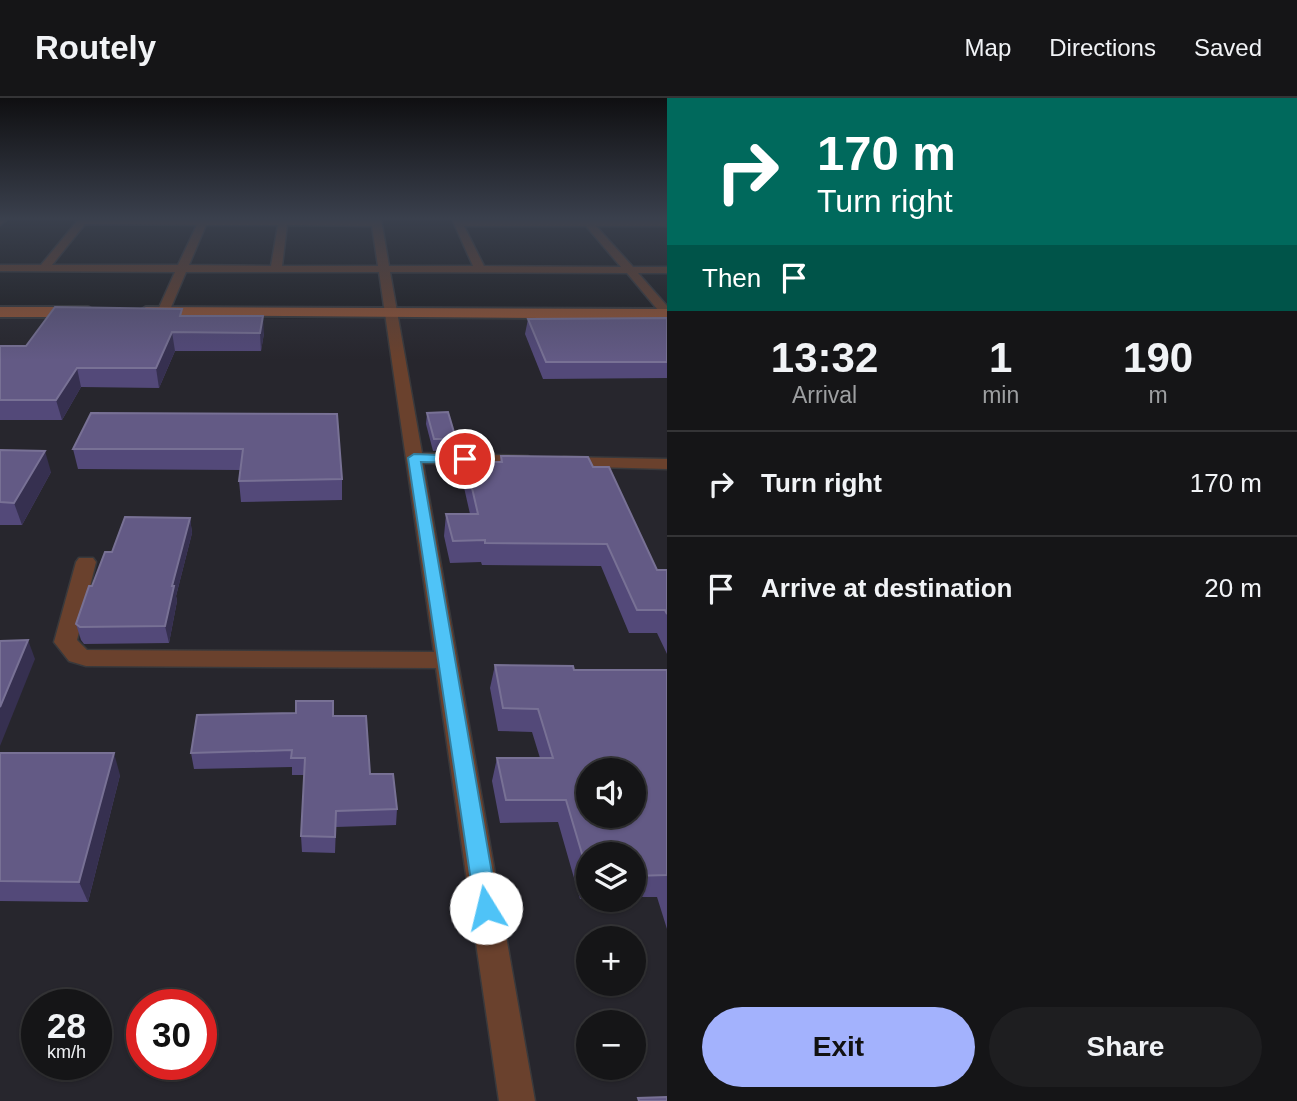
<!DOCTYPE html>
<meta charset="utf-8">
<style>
:root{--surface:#151517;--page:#1e1e20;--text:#f1f3f6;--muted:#9d9fa1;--line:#343436;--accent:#a3b2fd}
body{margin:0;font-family:Arial,sans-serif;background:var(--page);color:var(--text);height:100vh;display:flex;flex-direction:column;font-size:26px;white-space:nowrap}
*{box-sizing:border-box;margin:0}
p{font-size:23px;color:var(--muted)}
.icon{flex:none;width:38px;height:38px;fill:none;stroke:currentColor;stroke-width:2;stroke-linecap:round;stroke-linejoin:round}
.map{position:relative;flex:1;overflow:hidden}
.panel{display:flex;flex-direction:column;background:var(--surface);width:630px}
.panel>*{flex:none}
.banner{background:#00695c;color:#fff;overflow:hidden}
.controls{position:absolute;left:576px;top:660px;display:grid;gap:14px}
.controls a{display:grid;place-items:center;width:70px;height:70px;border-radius:50%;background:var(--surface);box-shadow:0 2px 5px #0004,0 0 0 2px var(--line);font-size:35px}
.speed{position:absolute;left:21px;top:891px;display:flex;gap:14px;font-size:35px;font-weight:700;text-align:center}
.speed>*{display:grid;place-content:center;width:91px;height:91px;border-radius:50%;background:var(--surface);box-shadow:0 2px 5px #0004,0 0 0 2px var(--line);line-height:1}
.speed small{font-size:18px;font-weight:400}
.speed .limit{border:10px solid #d22;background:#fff;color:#111}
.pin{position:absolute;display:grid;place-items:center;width:60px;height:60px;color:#fff;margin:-30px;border:4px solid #fff;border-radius:50%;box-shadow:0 2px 7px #0007}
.me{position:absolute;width:77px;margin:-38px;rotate:351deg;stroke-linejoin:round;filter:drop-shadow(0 0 5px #0008)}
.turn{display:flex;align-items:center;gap:24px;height:147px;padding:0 35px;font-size:32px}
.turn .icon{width:91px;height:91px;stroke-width:2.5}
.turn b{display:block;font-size:49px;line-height:60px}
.then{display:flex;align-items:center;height:66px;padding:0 35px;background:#0003;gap:14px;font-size:26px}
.eta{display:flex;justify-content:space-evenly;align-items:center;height:119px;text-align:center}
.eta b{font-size:42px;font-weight:600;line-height:49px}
.action{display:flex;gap:14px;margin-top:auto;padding:14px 35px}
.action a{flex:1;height:80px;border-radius:42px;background:var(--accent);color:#111;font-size:28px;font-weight:600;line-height:80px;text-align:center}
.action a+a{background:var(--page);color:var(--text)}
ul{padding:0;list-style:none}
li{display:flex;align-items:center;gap:21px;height:105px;padding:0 35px;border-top:2px solid var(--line)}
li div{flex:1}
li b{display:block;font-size:26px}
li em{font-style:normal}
header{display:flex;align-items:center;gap:42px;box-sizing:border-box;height:98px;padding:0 35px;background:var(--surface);border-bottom:2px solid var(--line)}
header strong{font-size:33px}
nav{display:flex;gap:38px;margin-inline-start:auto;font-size:24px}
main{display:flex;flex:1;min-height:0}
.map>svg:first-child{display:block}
</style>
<header>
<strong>Routely</strong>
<nav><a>Map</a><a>Directions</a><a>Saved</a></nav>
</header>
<main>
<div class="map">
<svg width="667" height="1003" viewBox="0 0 667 1003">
<rect width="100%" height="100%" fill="#1c1c1f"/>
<path fill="#27262d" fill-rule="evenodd" d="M 0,219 L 667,222 L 667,1003 L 0,1003 ZM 588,672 L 634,672 L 634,718 L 588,718 ZM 588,756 L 634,756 L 634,802 L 588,802 ZM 588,840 L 634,840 L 634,886 L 588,886 ZM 37,906 L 96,906 L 96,966 L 37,966 ZM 142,906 L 201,906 L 201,966 L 142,966 ZM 588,924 L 634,924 L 634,970 L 588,970 Z"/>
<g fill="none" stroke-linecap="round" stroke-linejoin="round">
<defs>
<g id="street">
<polygon points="0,121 7,121 0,127"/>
<path d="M 79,121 L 381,121 L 389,168 L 473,168 L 452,121 L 667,122 L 666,128 L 596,128 L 633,169 L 667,169 L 667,175 L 638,175 L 667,208 L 667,219 L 663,218 L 627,175 L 390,174 L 422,355 L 528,358 L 536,363 L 528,368 L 423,365 L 535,1003 L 499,1003 L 436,570 L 86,568 L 69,563 L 54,544 L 76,464 L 79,460 L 93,460 L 96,464 L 77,542 L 87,552 L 434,554 L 379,174 L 186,174 L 169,214 L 163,218 L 157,214 L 175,174 L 0,173 L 0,167 L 41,167 ZM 85,126 L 197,127 L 178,167 L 52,167 ZM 206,127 L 278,127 L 271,168 L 189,167 ZM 287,127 L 372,128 L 378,168 L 282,168 ZM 464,128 L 586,128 L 621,169 L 484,168 Z"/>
<polygon points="564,359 667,361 667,371 558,368 556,364 558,360"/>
</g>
<g id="secondary">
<polygon points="0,209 88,209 96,214 88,219 0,219"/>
<polygon points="146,209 667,211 667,221 140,217 138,214"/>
</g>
</defs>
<use href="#street" stroke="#39393c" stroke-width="3"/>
<use href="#secondary" stroke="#39393c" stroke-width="4"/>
<use href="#street" fill="#6a412d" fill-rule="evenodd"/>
<use href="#secondary" fill="#955434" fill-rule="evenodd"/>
</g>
<g fill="#534979">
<polygon points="183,218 264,235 261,253 175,253 159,290 81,289 62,322 0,322 0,248 26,248"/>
<polygon points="667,220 667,280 543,281 525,236 528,221"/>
<polygon points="427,315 456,341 455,352 433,353 426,326"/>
<polygon points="337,316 342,381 342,402 241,404 239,383 240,372 78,371 73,351"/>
<polygon points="0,352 51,374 22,427 0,427"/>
<polygon points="501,358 593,369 657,472 667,472 667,556 657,535 629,535 601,468 482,467 481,464 450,465 444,438 446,416 470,416 463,385 466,364 500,364"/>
<polygon points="190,420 192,435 176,498 177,503 169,545 84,546 81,542 76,526 92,488 112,454"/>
<polygon points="495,567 574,572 667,572 667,831 657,799 634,799 634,756 588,756 588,801 580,801 558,724 500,725 492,683 497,660 540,660 532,634 498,633 490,590"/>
<polygon points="333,618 370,676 397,711 396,727 336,729 335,755 302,754 301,738 304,677 292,677 292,669 194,671 191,655"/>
<polygon points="0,655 120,677 88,804 0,803"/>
</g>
<g fill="#363050">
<polygon points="263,218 264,235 261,253 260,235"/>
<polygon points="172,234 175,253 159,290 156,270"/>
<polygon points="77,270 81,289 62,322 56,302"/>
<polygon points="45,353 51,374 22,427 14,405"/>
<polygon points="190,420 192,435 176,498 177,503 169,545 165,528 172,488"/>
<polygon points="28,542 35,561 0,648 0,609"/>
<polygon points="114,655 120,677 88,804 79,784"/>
</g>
<g fill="#635a85" stroke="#787195" stroke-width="2" fill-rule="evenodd">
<polygon points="55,209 182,211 180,218 263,218 260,235 172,234 156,270 77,270 56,302 0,302 0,248 26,248"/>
<polygon points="667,220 667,264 546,264 528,221"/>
<polygon points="448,314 456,341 434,341 427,315"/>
<polygon points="91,315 337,316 342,381 239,383 243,351 73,351"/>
<polygon points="0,352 45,353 14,405 0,404"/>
<polygon points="501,358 588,359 593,369 609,369 657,472 667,472 667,516 665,512 637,512 607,446 485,445 485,442 453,443 446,416 478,416 466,364 502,364"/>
<polygon points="125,419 190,420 172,488 174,488 165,528 80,529 76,526 89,488 92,488 105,454 112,454"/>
<polygon points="28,542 0,609 0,543"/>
<path d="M 495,567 L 573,568 L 574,572 L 667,572 L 667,777 L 634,778 L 634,756 L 588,756 L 588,776 L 566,702 L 506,702 L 497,660 L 553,660 L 538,611 L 503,610 ZM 588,672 L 634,672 L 634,718 L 588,718 Z"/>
<polygon points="296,603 333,603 333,618 366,618 370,676 393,676 397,711 336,713 335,739 301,738 305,660 291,660 292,652 191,655 197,617 296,615"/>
<polygon points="0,655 114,655 79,784 0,783"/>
<polygon points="667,999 667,1003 639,1003 638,1000"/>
</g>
<linearGradient id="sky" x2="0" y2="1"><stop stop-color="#0f0f11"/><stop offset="0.46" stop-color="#3a404d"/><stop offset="1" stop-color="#3a404d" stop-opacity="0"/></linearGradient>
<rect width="667" height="262" fill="url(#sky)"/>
<polygon fill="#4fc3f7" stroke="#337fa1" stroke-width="2" points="414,356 465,358 471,361 465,365 421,364 498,810 494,818 486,821 478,818 475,810 408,360"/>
</svg>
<div class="controls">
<a><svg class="icon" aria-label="sound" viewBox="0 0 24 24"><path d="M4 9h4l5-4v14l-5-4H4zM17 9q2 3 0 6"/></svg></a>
<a><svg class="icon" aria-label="layers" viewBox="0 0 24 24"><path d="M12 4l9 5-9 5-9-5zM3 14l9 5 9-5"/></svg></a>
<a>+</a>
<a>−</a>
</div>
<div class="speed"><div>28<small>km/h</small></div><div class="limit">30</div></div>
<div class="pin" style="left:465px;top:361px;background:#d93025"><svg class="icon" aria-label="arrive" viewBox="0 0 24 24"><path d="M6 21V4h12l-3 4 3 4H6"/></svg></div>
<svg class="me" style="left:486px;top:810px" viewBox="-20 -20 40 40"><circle r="19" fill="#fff"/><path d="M0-13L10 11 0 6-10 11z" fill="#4fc3f7"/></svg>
</div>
<section class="panel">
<div class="banner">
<div class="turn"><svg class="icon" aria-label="right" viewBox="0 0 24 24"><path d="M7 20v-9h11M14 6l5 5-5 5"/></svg><div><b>170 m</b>Turn right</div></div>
<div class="then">Then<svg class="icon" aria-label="arrive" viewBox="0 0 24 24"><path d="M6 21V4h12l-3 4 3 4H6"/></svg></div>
</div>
<div class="eta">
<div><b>13:32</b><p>Arrival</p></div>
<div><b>1</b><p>min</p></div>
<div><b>190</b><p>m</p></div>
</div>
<ul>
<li><svg class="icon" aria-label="right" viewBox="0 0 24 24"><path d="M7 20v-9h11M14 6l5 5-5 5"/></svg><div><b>Turn right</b></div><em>170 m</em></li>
<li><svg class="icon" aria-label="arrive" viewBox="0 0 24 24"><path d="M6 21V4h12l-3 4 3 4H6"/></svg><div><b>Arrive at destination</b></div><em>20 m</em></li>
</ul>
<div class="action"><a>Exit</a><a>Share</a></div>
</section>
</main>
